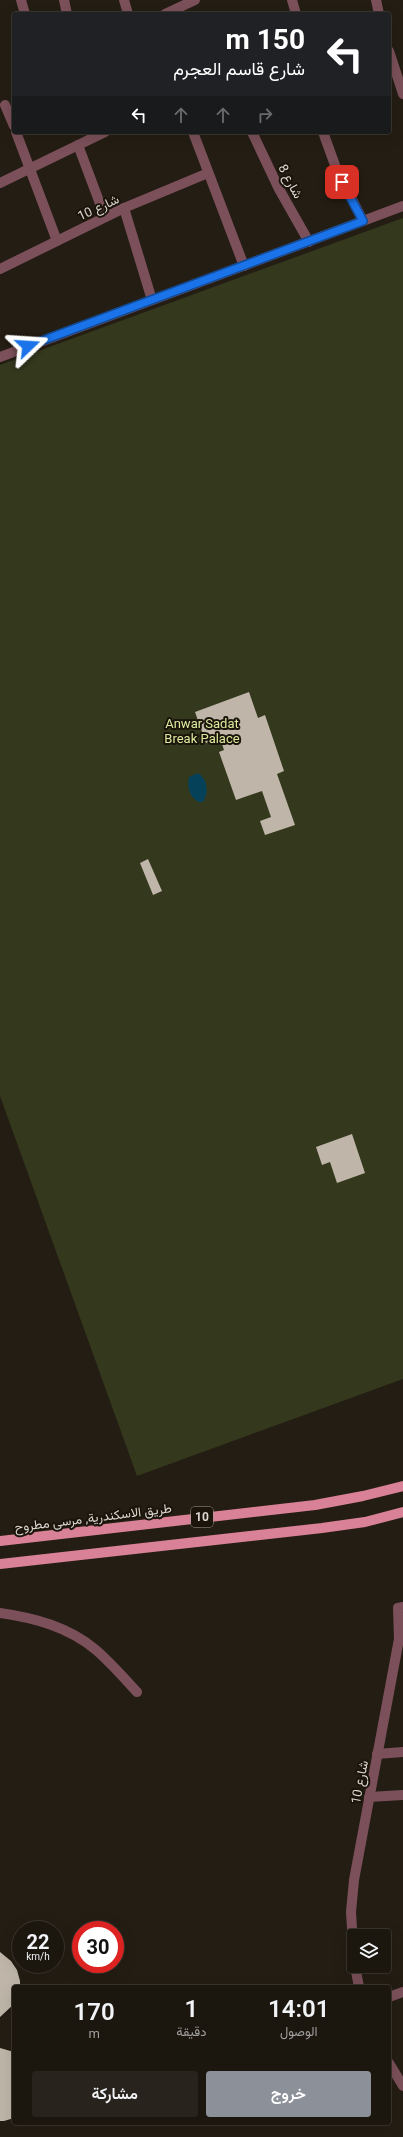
<!DOCTYPE html>
<html lang="ar">
<meta charset="utf-8">
<style>
:root{--surface:#1b160e;--page:#28231c;--text:#f1f3f6;--muted:#a09f9e;--line:#39352e;--accent:#8c9099}
body{margin:0;font-family:Roboto,Vazirmatn,sans-serif;background:var(--page);color:var(--text);direction:rtl;height:100vh;display:flex;flex-direction:column;font-size:15px;white-space:nowrap}
*{box-sizing:border-box;margin:0}
p{font-size:13px;color:var(--muted)}
.icon{flex:none;width:22px;height:22px;fill:none;stroke:currentColor;stroke-width:2;stroke-linecap:round;stroke-linejoin:round}
.map{position:relative;flex:1;overflow:hidden;direction:ltr}
.details{position:absolute;left:12px;top:1985px;width:379px;height:140px;display:flex;flex-direction:column;background:var(--surface);border-radius:4px;box-shadow:0 4px 16px #0002,0 0 0 1px var(--line);direction:rtl}
.details>*{flex:none}
.guide{position:absolute;left:12px;top:12px;width:379px;height:122px;border-radius:4px;box-shadow:0 4px 16px #0002,0 0 0 1px var(--line);direction:rtl;background:#202124;color:#fff;overflow:hidden}
.tools{position:absolute;left:347px;top:1929px;display:grid;gap:8px}
.tools a{display:grid;place-items:center;width:44px;height:44px;border-radius:4px;background:var(--surface);box-shadow:0 4px 16px #0002,0 0 0 1px var(--line);font-size:20px}
.speed{position:absolute;left:12px;top:1921px;display:flex;gap:8px;font-size:20px;font-weight:700;text-align:center}
.speed>*{display:grid;place-content:center;width:52px;height:52px;border-radius:50%;background:var(--surface);box-shadow:0 4px 16px #0002,0 0 0 1px var(--line);line-height:1}
.speed small{font-size:10px;font-weight:400}
.speed .limit{border:6px solid #d22;background:#fff;color:#111}
.pin{position:absolute;display:grid;place-items:center;width:34px;height:34px;color:#fff;margin:-17px;border-radius:8px;box-shadow:0 2px 6px #0006}
.me{position:absolute;width:44px;margin:-22px;rotate:70deg;stroke-linejoin:round;filter:drop-shadow(0 0 3px #0008)}
.turn{display:flex;align-items:center;gap:14px;height:84px;padding:0 20px;font-size:18px}
.turn .icon{width:52px;height:52px;stroke-width:2.5}
.turn b{display:block;font-size:28px;line-height:34px}
.lanes{display:flex;align-items:center;height:38px;padding:0 20px;background:#0003;justify-content:center;gap:20px;direction:ltr}
.lanes .off{opacity:.35}
.eta{display:flex;justify-content:space-evenly;align-items:center;height:68px;text-align:center}
.eta b{font-size:24px;font-weight:600;line-height:28px}
.action{display:flex;gap:8px;margin-top:auto;padding:8px 20px}
.action a{flex:1;height:46px;border-radius:4px;background:var(--accent);color:#fff;font-size:16px;font-weight:600;line-height:46px;text-align:center}
.action a+a{background:var(--page);color:var(--text)}
.map>svg:first-child{display:block}
</style>
<div class="map">
<svg width="403" height="2137" viewBox="0 0 403 2137">
<rect width="100%" height="100%" fill="#241d13"/>
<polygon fill="#34381d" points="403,218 403,1379 137,1476 0,1096 0,365"/>
<path fill="#05425a" d="M 198,773 C 208,780 209,792 203,802 L 198,802 C 189,795 187,788 189,777 Z"/>
<g fill="#bfb6a9">
<polygon points="249,692 258,718 265,715 284,771 277,774 295,825 265,835 260,821 271,817 262,791 236,800 219,752 224,750 220,738 206,743 195,712"/>
<polygon points="148,859 162,891 153,895 140,863"/>
<polygon points="352,1134 365,1173 337,1183 330,1162 322,1165 316,1147"/>
<polygon points="0,1952 11,1961 17,1970 20,1981 20,1987 14,1987 14,2004 0,2017"/>
<polygon points="0,2048 14,2052 14,2118 4,2121 0,2121"/>
</g>
<g fill="none" stroke-linecap="round" stroke-linejoin="round">
<g stroke="#7b505a" stroke-width="10">
<polyline points="21,0 25,14"/>
<polyline points="64,0 67,14"/>
<polyline points="124,0 128,14"/>
<polyline points="292,0 296,14"/>
<polyline points="376,0 379,14"/>
<polyline points="165,14 195,0"/>
<polyline points="389,51 403,94"/>
<polyline points="5,105 14,126"/>
<polyline points="16,132 57,241"/>
<polyline points="193,132 244,266"/>
<polyline points="252,132 279,189 309,242"/>
<polyline points="323,132 336,168 363,221"/>
<polyline points="78,145 105,217"/>
<polyline points="0,183 105,132"/>
<polyline points="124,208 152,300"/>
<polyline points="0,269 124,208 208,173"/>
<polyline points="0,357 403,206"/>
<path d="M 0,1613 C 35,1618 69,1627 96,1650 C 111,1663 124,1678 137,1692"/>
<polyline points="377,1754 403,1752"/>
<polyline points="369,1797 403,1795"/>
<polyline points="354,1961 351,1912 354,1880 396,1655 399,1639 398,1608 403,1607"/>
<polyline points="355,1966 359,1987"/>
<polyline points="389,1997 403,1992"/>
<polyline points="389,2063 403,2086"/>
</g>
<g stroke="#d98196" stroke-width="10">
<polyline points="0,1541 315,1505 363,1496 403,1486"/>
<polyline points="0,1564 322,1528 365,1522 403,1512"/>
</g>
</g>
<g fill="none" stroke-linecap="round" stroke-linejoin="round">
<defs>
<polyline id="route" points="28,346 363,221 342,182"/>
</defs>
<use href="#route" stroke="#114b97" stroke-width="10"/>
<use href="#route" stroke="#1a73e8" stroke-width="7"/>
</g>
<g text-anchor="middle" stroke-width="4" stroke-linejoin="round" paint-order="stroke">
<rect fill="#1a140a" stroke="#a29c95" stroke-width="1" x="191" y="1507" width="22" height="20" rx="3"/>
<g font-size="12" font-weight="bold" fill="#dcd7d1">
<text x="202" y="1521">10</text>
</g>
<g font-size="13" fill="#dcd7d1" stroke="#1a140a">
<text transform="translate(291 181) rotate(62)" y="5">شارع 8</text>
<text transform="translate(98 207) rotate(-25)" y="5">شارع 10</text>
<text transform="translate(93 1517) rotate(-7)" y="5">طريق الاسكندرية, مرسى مطروح</text>
<text transform="translate(359 1782) rotate(-79)" y="5">شارع 10</text>
</g>
<g font-size="13" fill="#ddeb9e" stroke="#1a140a">
<text x="202" y="728">Anwar Sadat<tspan x="202" dy="15">Break Palace</tspan></text>
</g>
</g>
</svg>
<div class="tools">
<a><svg class="icon" aria-label="layers" viewBox="0 0 24 24"><path d="M12 4l9 5-9 5-9-5zM3 14l9 5 9-5"/></svg></a>
</div>
<div class="speed"><div>22<small>km/h</small></div><div class="limit">30</div></div>
<div class="pin" style="left:342px;top:182px;background:#d93025"><svg class="icon" aria-label="arrive" viewBox="0 0 24 24"><path d="M6 21V4h12l-3 4 3 4H6"/></svg></div>
<svg class="me" style="left:28px;top:346px" viewBox="-20 -20 40 40"><path d="M0-17L14 15 0 8-14 15z" fill="#1a73e8" stroke="#fff" stroke-width="4"/></svg>
<div class="guide">
<div class="turn"><svg class="icon" aria-label="left" viewBox="0 0 24 24"><path d="M17 20v-9H6M10 6l-5 5 5 5"/></svg><div><b>150 m</b>شارع قاسم العجرم</div></div>
<div class="lanes"><svg class="icon" aria-label="left" viewBox="0 0 24 24"><path d="M17 20v-9H6M10 6l-5 5 5 5"/></svg><svg class="icon off" aria-label="ahead" viewBox="0 0 24 24"><path d="M12 20V5M6 11l6-6 6 6"/></svg><svg class="icon off" aria-label="ahead" viewBox="0 0 24 24"><path d="M12 20V5M6 11l6-6 6 6"/></svg><svg class="icon off" aria-label="right" viewBox="0 0 24 24"><path d="M7 20v-9h11M14 6l5 5-5 5"/></svg></div>
</div>
<section class="details">
<div class="eta">
<div><b>14:01</b><p>الوصول</p></div>
<div><b>1</b><p>دقيقة</p></div>
<div><b>170</b><p>m</p></div>
</div>
<div class="action"><a>خروج</a><a>مشاركة</a></div>
</section>
</div>
